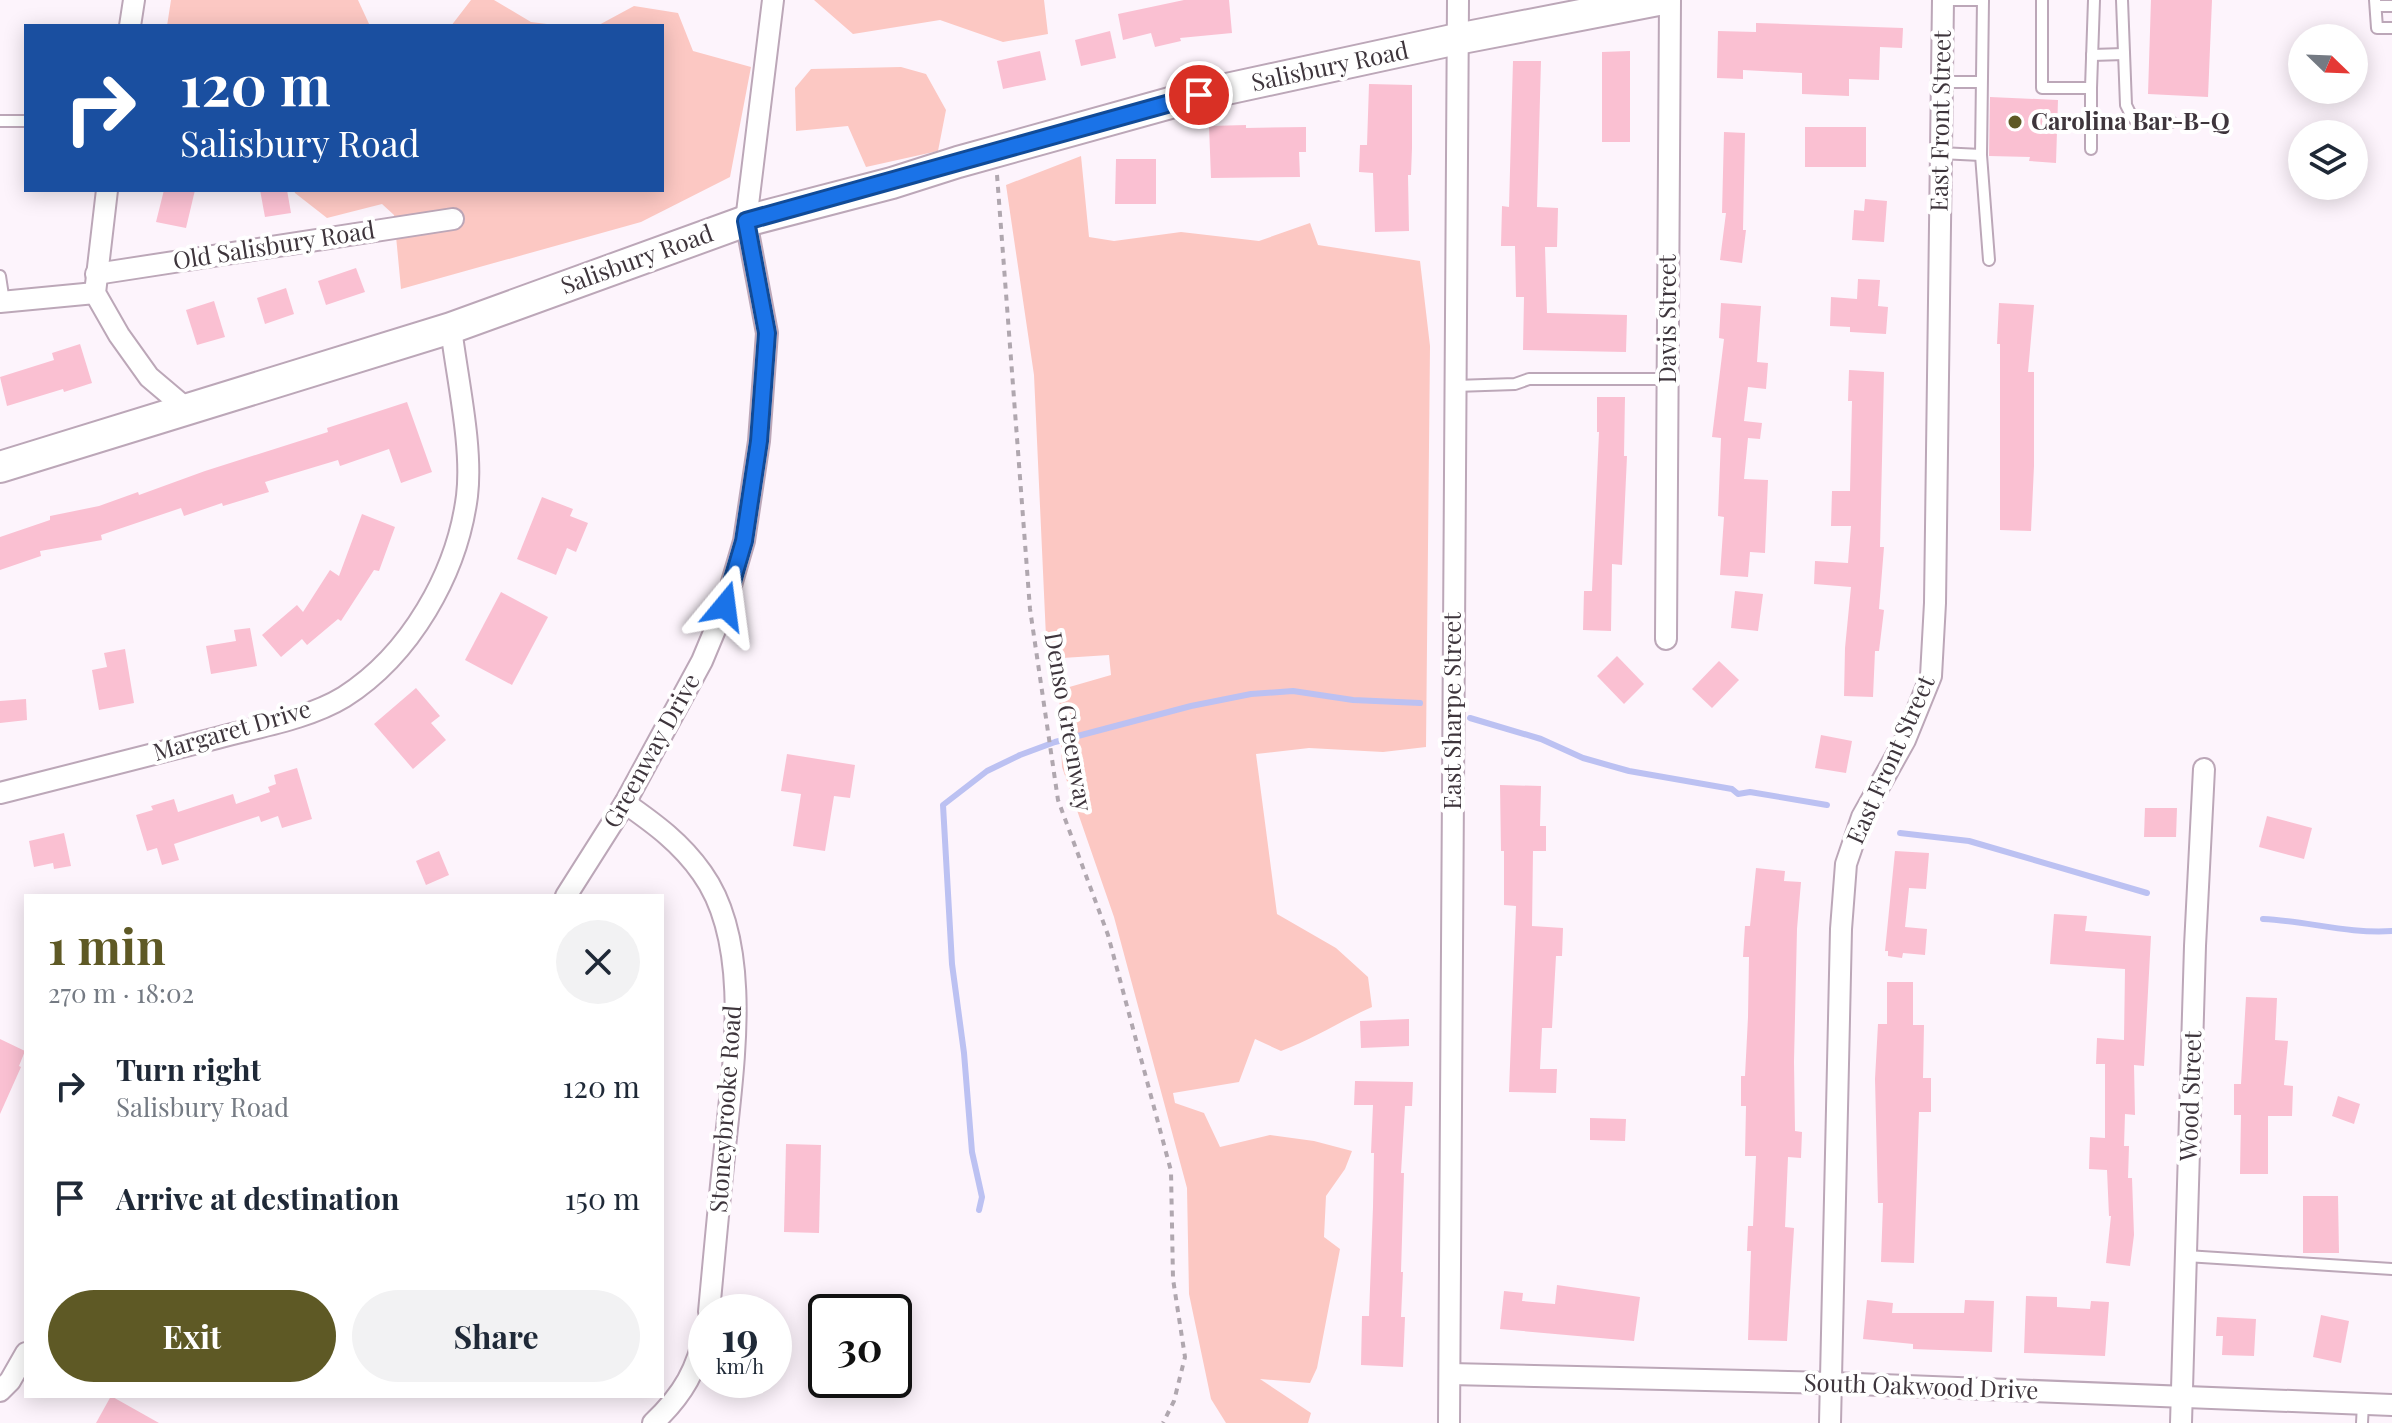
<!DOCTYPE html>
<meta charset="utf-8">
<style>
:root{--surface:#fff;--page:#f2f2f3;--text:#1f2937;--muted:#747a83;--accent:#5e5925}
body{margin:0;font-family:"Playfair Display",serif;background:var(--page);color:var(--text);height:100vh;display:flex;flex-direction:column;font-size:30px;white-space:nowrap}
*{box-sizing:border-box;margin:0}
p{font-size:26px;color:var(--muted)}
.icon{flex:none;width:44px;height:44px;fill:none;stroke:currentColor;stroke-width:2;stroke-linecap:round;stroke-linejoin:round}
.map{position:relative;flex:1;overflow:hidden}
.panel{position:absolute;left:24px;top:894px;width:640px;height:504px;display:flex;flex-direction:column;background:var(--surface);border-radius:0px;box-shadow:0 4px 20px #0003}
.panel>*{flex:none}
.guide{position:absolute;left:24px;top:24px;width:640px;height:168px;border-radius:0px;box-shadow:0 4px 20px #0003;background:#1a4fa0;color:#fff;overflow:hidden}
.needle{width:52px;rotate:113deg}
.buttons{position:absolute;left:2288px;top:24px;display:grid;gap:16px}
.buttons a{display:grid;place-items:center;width:80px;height:80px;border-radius:50%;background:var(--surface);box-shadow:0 4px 20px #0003;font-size:40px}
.speed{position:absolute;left:688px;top:1294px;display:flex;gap:16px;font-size:40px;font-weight:700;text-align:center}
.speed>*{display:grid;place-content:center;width:104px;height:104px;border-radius:50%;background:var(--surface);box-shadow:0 4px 20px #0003;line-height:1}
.speed small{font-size:20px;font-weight:400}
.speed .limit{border:4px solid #111;border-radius:12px;background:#fff;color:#111}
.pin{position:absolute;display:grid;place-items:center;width:68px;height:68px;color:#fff;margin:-34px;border:4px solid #fff;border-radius:50%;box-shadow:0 2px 8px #0007}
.me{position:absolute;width:88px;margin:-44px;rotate:16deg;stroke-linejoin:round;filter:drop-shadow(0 0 6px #0008)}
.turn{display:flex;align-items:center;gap:28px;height:168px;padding:0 24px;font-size:36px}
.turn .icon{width:104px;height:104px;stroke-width:2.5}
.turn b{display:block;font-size:56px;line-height:68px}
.round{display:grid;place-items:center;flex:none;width:84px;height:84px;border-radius:42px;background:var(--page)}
.head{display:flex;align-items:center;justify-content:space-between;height:136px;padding:0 24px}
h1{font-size:48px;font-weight:700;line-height:60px;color:var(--accent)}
.action{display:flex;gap:16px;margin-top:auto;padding:16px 24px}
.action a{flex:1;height:92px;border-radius:48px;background:var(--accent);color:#fff;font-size:32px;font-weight:700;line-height:92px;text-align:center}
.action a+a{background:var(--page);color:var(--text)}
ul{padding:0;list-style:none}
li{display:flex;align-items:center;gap:24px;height:112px;padding:0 24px}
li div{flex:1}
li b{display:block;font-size:30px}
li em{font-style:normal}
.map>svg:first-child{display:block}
</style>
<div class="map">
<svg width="2392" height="1423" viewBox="0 0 2392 1423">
<rect width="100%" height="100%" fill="#fdf4fc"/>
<g fill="#fcc8c3">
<polygon points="171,0 358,0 370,26 167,26"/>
<polygon points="471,0 494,0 531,22 563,26 451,26"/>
<polygon points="814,0 1044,0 1048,34 1003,42 940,20 853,34"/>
<polygon points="634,6 678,13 693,51 751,67 730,177 641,222 401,289 394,215 382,204 327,218 295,193 294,190 662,190 662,26 597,26"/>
<polygon points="901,67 926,74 946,110 938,151 866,167 848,126 796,131 795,88 811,69"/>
<path d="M 1081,156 L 1089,237 L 1114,241 L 1181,232 L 1259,241 L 1310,223 L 1318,245 L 1420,261 L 1430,346 L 1426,747 L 1383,752 L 1309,748 L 1256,754 L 1277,914 L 1336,948 L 1368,977 L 1372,1007 C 1341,1021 1313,1039 1281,1051 L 1255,1039 L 1239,1082 L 1173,1093 L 1175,1103 L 1204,1113 L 1220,1147 L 1270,1135 L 1314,1141 L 1352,1151 L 1345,1169 L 1326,1196 L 1324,1237 L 1340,1249 L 1317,1368 L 1310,1383 L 1260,1379 L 1311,1413 L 1308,1423 L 1226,1423 L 1211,1399 L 1189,1294 L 1187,1188 L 1114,917 L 1062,767 L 1059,690 L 1111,675 L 1109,655 L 1047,659 L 1034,375 L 1006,185 Z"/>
</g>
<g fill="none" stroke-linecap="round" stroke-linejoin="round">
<g stroke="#bcc1f2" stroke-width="6">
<polyline points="1470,718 1541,739 1583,758 1629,771 1732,789 1738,794 1750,792 1827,805"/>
<polyline points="1900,833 1969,841 2147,893"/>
<path d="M 2263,919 C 2307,921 2348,934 2392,931"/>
<polyline points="979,1210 982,1197 972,1152 964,1053 952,964 943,805 987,771 1020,755 1055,742 1191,706 1251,694 1293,691 1353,700 1420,703"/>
</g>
</g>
<g fill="#fac0d2">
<polygon points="1184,0 1229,0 1232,33 1180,38 1181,41 1155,47 1151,33 1123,40 1118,14"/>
<polygon points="2151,0 2212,0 2208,97 2148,94"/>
<polygon points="1756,23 1903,28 1902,48 1880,47 1879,80 1849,79 1849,96 1802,94 1802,73 1743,70 1743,79 1717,78 1718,31 1756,32"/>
<polygon points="1110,31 1116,58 1081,66 1075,40"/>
<polygon points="1040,51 1046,80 1003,89 997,61"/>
<polygon points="1630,51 1630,142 1602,142 1602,52"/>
<polygon points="1513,61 1541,61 1537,207 1558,208 1557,247 1545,247 1547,313 1627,315 1626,352 1523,350 1524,297 1516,297 1515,246 1501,246 1502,206 1509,207"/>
<polygon points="1369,84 1412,85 1412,148 1411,175 1408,175 1409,231 1375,232 1373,173 1359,172 1360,145 1367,145"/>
<polygon points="1990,97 2058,100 2056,163 2029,161 2030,157 1989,156"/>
<polygon points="1246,125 1246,128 1306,127 1306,152 1299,152 1300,177 1211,178 1209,126"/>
<rect x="1805" y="127" width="61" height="40"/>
<polygon points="1724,132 1745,133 1743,230 1746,230 1742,263 1720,260 1726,213 1722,213"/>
<polygon points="1116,159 1156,159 1156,204 1115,204"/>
<polygon points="164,190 195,190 186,228 156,222"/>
<polygon points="260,190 287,190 291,213 265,217"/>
<polygon points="1865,199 1887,201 1884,242 1852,240 1854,210 1864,211"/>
<polygon points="356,268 365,292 326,305 318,281"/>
<polygon points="1858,279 1880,280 1878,306 1888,307 1886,334 1850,332 1850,327 1830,326 1831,297 1857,299"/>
<polygon points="286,288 294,314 265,324 257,298"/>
<polygon points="214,301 225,337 197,345 186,310"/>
<polygon points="1721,303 1761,306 1757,362 1768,363 1766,389 1748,387 1744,421 1762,423 1760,439 1748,438 1744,479 1768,480 1765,553 1750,552 1748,577 1720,575 1724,517 1718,516 1721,438 1712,437 1724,339 1719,338"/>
<polygon points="1999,303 2034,305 2028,372 2034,372 2034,466 2031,531 2000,530 2000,344 1997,344"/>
<polygon points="80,344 92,383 64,392 63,389 7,406 0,377 54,360 52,353"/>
<polygon points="1849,370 1884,372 1880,547 1884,547 1879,609 1884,610 1879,651 1875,651 1873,697 1844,696 1845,648 1851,587 1814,584 1815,561 1848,563 1851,526 1831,526 1832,491 1850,491 1852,401 1848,401"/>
<polygon points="1597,397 1625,397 1624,456 1627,456 1622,565 1612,564 1611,631 1583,630 1584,591 1592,591 1599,432 1597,432"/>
<polygon points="407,402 432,472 401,483 389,449 340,466 338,460 265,482 269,492 223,506 222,503 184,516 181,508 101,535 102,540 40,551 41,556 0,570 0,537 50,520 50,516 99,506 138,492 139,495 205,471 328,432 327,428"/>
<polygon points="542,497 573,509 570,516 588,523 576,552 567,548 556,575 517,559"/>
<polygon points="362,514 395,527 379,571 374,570 341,621 338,619 307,645 302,639 281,657 262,635 297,605 303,612 330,570 339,576"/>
<polygon points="1735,591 1763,594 1758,631 1731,628"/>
<polygon points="501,592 548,617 512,685 465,660"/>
<polygon points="250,628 257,666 211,674 206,646 236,641 234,630"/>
<polygon points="125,649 134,703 99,710 92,670 107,667 104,653"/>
<polygon points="1617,656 1644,684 1624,704 1597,676"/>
<polygon points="1719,661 1739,680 1712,708 1692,689"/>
<polygon points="416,688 440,716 431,723 446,740 413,769 374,724"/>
<polygon points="26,699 27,720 0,723 0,701"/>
<polygon points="1821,735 1852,741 1846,773 1815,768"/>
<polygon points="787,754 855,765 850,798 834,796 825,851 793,846 801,794 781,791"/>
<polygon points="297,768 312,819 282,828 278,816 261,822 259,816 174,844 179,860 162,865 157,848 147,851 136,815 153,810 151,806 174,799 178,812 233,794 236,804 270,792 268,787 276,784 274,775"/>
<polygon points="1500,785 1541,786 1540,826 1546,826 1546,851 1533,851 1532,926 1563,928 1562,956 1556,956 1552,1028 1542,1028 1540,1069 1557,1069 1556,1093 1509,1092 1516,906 1504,905 1504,851 1501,851"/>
<polygon points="2145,808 2177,808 2176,837 2144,837"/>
<polygon points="2267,816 2312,828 2304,859 2259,847"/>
<polygon points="64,833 71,866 54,869 53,863 34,867 29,841"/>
<polygon points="439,851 449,875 426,885 416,861"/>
<polygon points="1895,851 1929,853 1926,889 1909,888 1905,927 1927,929 1925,955 1903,953 1902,958 1888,956 1888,951 1885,951"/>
<polygon points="1756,868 1785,871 1784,881 1801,882 1797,929 1794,1062 1795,1131 1802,1132 1801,1158 1788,1157 1785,1227 1794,1228 1787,1341 1748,1340 1751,1251 1747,1251 1748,1226 1753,1226 1756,1156 1745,1156 1746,1106 1741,1106 1741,1076 1745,1076 1748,1017 1749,957 1743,957 1745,926 1750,926"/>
<polygon points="2054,914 2087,916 2085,931 2151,936 2144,1066 2134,1065 2135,1115 2125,1114 2124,1146 2129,1146 2128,1178 2132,1178 2134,1235 2130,1266 2106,1263 2111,1216 2109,1216 2107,1170 2089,1169 2090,1137 2105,1138 2105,1064 2096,1064 2097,1038 2124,1040 2125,969 2050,964"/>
<polygon points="1887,982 1913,982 1913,1025 1924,1025 1923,1078 1931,1078 1931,1112 1919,1112 1914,1263 1881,1262 1883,1203 1878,1203 1875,1079 1878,1024 1887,1024"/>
<polygon points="2246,997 2277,998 2275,1040 2288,1041 2284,1085 2293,1086 2292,1116 2268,1116 2268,1174 2240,1174 2241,1115 2234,1115 2234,1084 2241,1084"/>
<polygon points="1409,1019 1409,1046 1361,1048 1360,1021"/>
<polygon points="0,1039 25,1051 19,1066 21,1067 0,1114"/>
<polygon points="1355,1081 1413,1082 1412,1106 1405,1106 1401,1173 1404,1173 1401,1272 1403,1272 1401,1317 1405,1317 1403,1367 1361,1365 1362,1316 1369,1316 1373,1207 1374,1153 1371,1153 1373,1105 1354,1105"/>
<polygon points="2338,1096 2360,1104 2354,1124 2332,1116"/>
<polygon points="1590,1118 1626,1119 1625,1141 1590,1140"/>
<polygon points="786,1144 821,1145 819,1233 784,1232"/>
<polygon points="2303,1196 2338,1196 2339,1253 2303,1253"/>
<polygon points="1557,1285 1640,1297 1634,1341 1500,1329 1504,1291 1523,1293 1522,1301 1555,1304"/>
<polygon points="2026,1296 2057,1297 2057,1307 2090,1309 2091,1301 2109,1302 2105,1356 2024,1353"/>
<polygon points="1867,1300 1893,1303 1892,1313 1964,1313 1965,1300 1994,1301 1992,1352 1913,1349 1913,1344 1863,1339"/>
<polygon points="2321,1315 2349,1321 2341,1363 2313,1357"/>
<polygon points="2217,1317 2256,1319 2254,1356 2222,1355 2223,1336 2216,1336"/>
<polygon points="111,1396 159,1423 96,1423"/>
</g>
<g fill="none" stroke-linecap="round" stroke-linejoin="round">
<defs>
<g id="lane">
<polyline points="1943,0 1983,0"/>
<polyline points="1983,0 1981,155 1989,260"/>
<polyline points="2042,0 2042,88 2091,88 2094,0"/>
<path d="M 2122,0 L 2126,105 C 2138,132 2146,126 2171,122"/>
<polyline points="2375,0 2377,28 2392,28"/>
<polyline points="2376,6 2392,6"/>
<polyline points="2092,55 2124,54"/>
<polyline points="1942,82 1981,82"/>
<polyline points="0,121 26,121"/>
<polyline points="2091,149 2091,88"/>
<polyline points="1940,153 1981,155"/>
<polyline points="0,276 4,302"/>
<polyline points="1455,386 1515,384 1529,379 1667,379"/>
<polyline points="2186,1256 2392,1269"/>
<polyline points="2362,1423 2363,1404"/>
</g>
<g id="street">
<polyline points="130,26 134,0"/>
<polyline points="107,190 95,293 119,335 149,377 188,410"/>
<polyline points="96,274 453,219"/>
<polyline points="0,302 95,293"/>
<polyline points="1666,639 1670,0"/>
<path d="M 0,793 C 72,775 145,756 217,738 C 257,727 308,719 344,697 C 410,655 457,574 467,496 C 473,447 457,378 451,328"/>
<path d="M 625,803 C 655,824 681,843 702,873 C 753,944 733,1066 725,1147 C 719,1202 714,1257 709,1312"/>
<polyline points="566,896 625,803 702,661 725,606 744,541 759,441 767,333 746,221 773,0"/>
<polyline points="1450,1374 1831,1383 2392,1405"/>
<polyline points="0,1391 10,1381 26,1353"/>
<path d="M 653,1423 C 684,1394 697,1369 706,1329"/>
<polyline points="1449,1423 1458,0"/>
<polyline points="1830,1423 1841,929 1846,864 1862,817 1905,740 1931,676 1935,603 1943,0"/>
<polyline points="2181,1423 2195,946 2204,769"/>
</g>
<polyline id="secondary" points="0,467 451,328 746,221 892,183 958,162 1199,95 1457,39 1658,0"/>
</defs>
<use href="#lane" stroke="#bca7b8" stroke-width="14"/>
<use href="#street" stroke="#bca7b8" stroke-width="24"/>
<use href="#secondary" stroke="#bca7b8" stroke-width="34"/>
<polyline stroke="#b0a7af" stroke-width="4" stroke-dasharray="6 6" stroke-linecap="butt" points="997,175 1030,609 1058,800 1108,935 1171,1171 1173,1279 1185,1357 1174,1401 1163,1423"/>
<use href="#lane" stroke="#fff" stroke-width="10"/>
<use href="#street" stroke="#fff" stroke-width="20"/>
<use href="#secondary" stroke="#fff" stroke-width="30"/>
</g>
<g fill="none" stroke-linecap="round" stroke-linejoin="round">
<defs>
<polyline id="route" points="725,606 744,541 759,441 767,333 746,221 1199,95"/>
</defs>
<use href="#route" stroke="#114b97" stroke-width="20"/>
<use href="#route" stroke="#1a73e8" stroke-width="14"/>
</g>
<circle fill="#5e5925" stroke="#fff" stroke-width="3" cx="2015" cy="122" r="8"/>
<g text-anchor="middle" stroke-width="8" stroke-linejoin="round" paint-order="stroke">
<g font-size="24" fill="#3e353c" stroke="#fff">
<text transform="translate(1330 67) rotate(-12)" y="8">Salisbury Road</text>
<text transform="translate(1941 121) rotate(-89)" y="8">East Front Street</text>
<text transform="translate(274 246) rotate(-9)" y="8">Old Salisbury Road</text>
<text transform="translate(637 260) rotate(-20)" y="8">Salisbury Road</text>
<text transform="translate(1668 319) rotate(-90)" y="8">Davis Street</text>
<text transform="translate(1453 711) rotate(-90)" y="8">East Sharpe Street</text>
<text transform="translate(1068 722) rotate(80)" y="8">Denso Greenway</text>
<text transform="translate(232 731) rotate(-16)" y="8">Margaret Drive</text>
<text transform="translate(652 751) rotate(-61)" y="8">Greenway Drive</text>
<text transform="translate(1891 760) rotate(-66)" y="8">East Front Street</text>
<text transform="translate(2191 1096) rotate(-88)" y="8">Wood Street</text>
<text transform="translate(726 1109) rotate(-86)" y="8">Stoneybrooke Road</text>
<text transform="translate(1921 1387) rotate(2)" y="8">South Oakwood Drive</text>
</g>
<g font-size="24" font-weight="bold" fill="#3e353c" stroke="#fff" text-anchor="start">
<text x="2031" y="130">Carolina Bar-B-Q</text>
</g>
</g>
</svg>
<div class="buttons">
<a><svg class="needle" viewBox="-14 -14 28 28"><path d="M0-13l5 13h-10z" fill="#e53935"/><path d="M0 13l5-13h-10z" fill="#747a83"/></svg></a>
<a><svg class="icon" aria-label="layers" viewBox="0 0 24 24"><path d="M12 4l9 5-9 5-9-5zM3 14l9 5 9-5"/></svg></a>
</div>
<div class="speed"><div>19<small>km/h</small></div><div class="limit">30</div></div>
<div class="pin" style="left:1199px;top:95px;background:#d93025"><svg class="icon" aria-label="arrive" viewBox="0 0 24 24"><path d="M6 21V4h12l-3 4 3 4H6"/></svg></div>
<svg class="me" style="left:725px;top:606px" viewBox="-20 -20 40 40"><path d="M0-17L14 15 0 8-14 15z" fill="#1a73e8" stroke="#fff" stroke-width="4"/></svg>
<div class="guide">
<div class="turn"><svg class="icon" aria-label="right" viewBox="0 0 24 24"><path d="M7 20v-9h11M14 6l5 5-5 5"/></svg><div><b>120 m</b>Salisbury Road</div></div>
</div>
<section class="panel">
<div class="head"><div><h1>1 min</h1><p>270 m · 18:02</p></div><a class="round"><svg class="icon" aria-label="close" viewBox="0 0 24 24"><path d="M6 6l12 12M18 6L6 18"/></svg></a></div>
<ul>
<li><svg class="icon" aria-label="right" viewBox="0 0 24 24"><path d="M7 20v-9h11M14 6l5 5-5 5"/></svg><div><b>Turn right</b><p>Salisbury Road</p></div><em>120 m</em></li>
<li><svg class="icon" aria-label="arrive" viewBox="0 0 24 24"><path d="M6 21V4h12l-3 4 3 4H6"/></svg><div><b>Arrive at destination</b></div><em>150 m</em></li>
</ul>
<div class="action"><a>Exit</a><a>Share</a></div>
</section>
</div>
